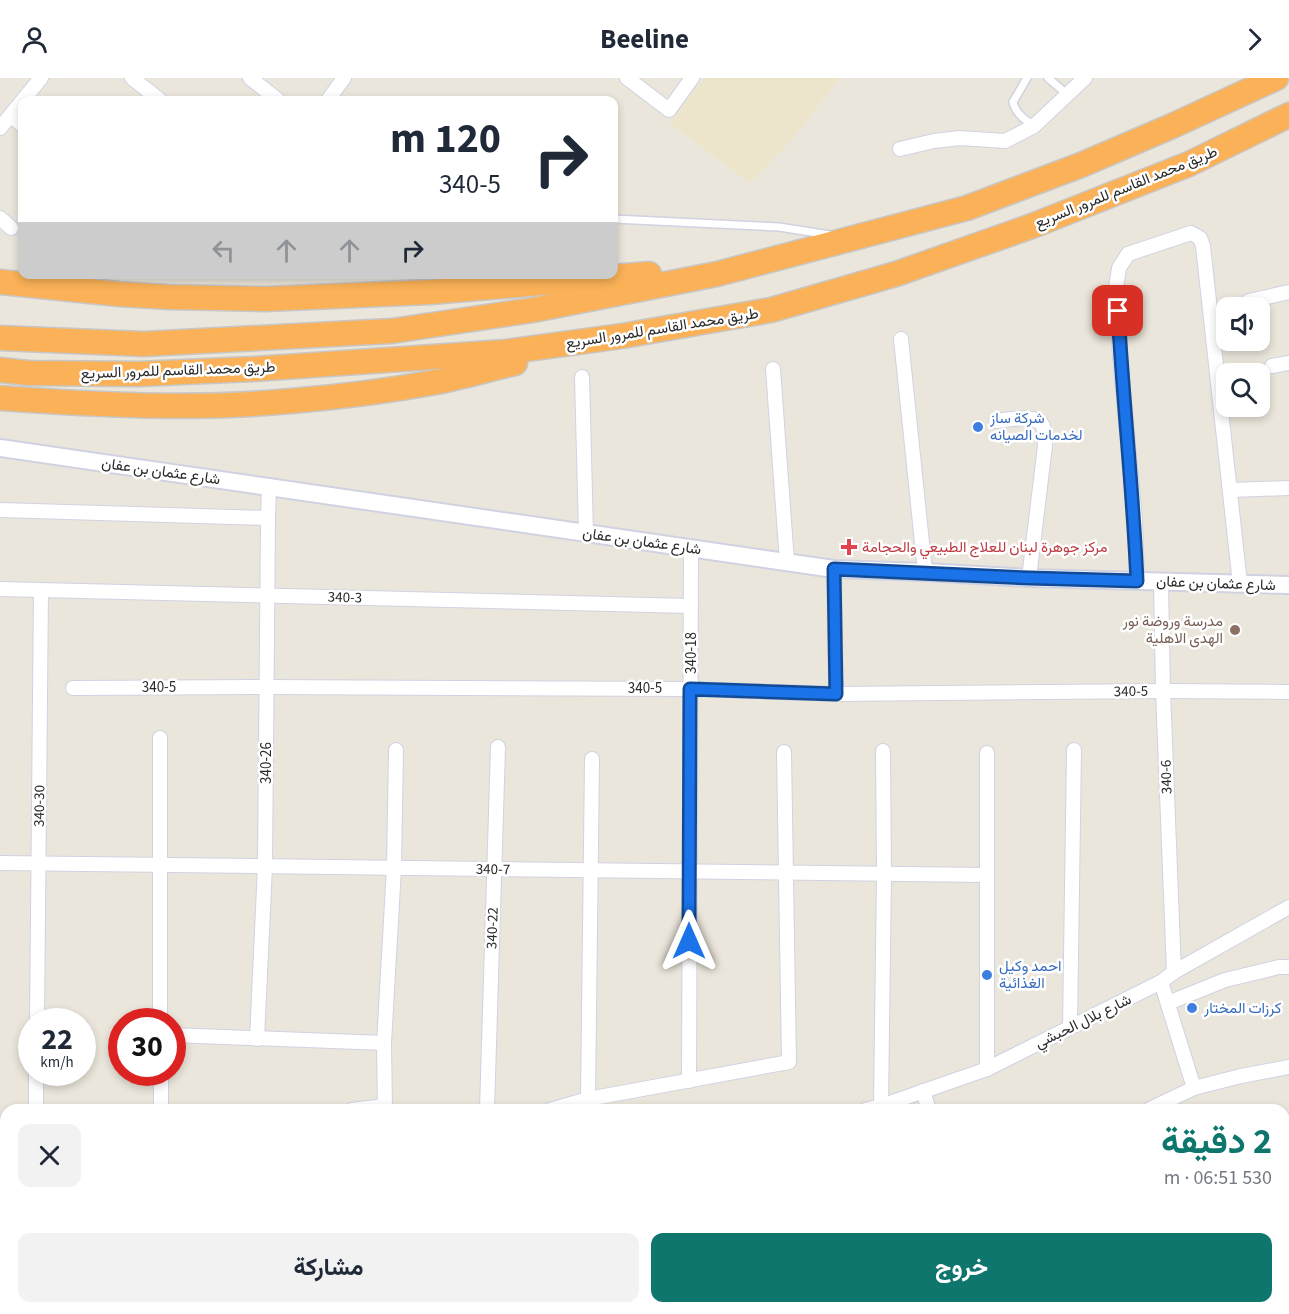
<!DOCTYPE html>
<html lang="ar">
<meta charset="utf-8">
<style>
:root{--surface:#fff;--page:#f2f2f3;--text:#1f2937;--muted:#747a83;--accent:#0f766e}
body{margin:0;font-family:"Source Sans 3",Vazirmatn,sans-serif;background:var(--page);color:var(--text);direction:rtl;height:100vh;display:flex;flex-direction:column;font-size:22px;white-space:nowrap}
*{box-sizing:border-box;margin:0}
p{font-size:20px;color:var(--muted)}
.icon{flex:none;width:33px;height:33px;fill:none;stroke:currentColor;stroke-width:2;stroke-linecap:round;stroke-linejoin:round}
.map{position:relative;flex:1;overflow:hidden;direction:ltr}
.details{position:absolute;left:0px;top:1026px;width:1290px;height:210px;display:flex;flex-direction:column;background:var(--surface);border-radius:18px 18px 0 0;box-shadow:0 3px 9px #0003;direction:rtl}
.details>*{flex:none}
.guide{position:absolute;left:18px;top:18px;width:600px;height:183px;border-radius:12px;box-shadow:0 3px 9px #0003;direction:rtl;background:#fff;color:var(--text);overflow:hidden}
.controls{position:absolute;left:1216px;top:219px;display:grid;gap:12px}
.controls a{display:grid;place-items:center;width:54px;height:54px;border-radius:12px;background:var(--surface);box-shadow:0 3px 9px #0003;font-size:30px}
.speed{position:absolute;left:18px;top:930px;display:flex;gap:12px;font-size:30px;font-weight:700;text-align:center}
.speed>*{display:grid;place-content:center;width:78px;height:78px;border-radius:50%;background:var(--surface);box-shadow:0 3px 9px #0003;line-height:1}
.speed small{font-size:15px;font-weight:400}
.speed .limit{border:9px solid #d22;background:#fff;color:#111}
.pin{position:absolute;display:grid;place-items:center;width:51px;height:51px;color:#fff;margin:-26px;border-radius:12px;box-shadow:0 3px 9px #0006}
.me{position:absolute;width:66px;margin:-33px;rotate:0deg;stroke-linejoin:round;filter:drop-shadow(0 0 4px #0008)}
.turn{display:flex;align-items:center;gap:21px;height:126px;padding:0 18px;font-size:27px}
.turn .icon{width:78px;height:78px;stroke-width:2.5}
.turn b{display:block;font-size:42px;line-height:51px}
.lanes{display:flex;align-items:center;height:57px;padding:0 18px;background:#0003;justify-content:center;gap:30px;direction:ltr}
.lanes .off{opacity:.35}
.round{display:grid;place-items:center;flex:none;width:63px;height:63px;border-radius:12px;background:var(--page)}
.summary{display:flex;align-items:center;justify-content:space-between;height:102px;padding:0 18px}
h1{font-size:36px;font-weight:700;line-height:45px;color:var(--accent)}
.action{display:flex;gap:12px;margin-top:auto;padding:12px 18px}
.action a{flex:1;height:69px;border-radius:12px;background:var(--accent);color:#fff;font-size:24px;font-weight:700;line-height:69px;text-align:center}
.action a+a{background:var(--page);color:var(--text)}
header{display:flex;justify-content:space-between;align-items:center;height:78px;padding:0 18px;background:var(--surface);font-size:27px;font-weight:700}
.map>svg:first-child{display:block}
</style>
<header><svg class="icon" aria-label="forward" viewBox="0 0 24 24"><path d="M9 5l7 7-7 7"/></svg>Beeline<svg class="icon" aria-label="person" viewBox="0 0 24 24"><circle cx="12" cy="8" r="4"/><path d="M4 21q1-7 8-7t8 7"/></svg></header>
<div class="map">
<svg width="1289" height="1236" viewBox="0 0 1289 1236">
<rect width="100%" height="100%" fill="#ebe6db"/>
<polygon fill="#ede5cb" points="704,0 840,0 791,63 750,105 670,45"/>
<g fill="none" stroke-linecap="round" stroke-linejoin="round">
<defs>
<g id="service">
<path d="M 1027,0 L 1013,24 C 1016,36 1024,41 1034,48"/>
<polyline points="1048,0 1068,17"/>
<polyline points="614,141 779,149 830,157"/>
<polyline points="838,1236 859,1230"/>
</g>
<g id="minor">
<polyline points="132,0 160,22"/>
<polyline points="250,0 278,22"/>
<polyline points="627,0 669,32 692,0"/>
<polyline points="328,22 344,0"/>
<polyline points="11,37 22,47"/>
<polyline points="0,50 41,0"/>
<polyline points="900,71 934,63 960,60 1005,63 1034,48 1085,0"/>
<polyline points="0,140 11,150"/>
<polyline points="1249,223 1289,214"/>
<polyline points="901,261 925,494"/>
<polyline points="1272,288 1289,285"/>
<polyline points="773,291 787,484"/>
<polyline points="582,299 586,455"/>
<path d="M 996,343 C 1008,342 1036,335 1043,348 C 1045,353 1044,362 1045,368 L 1029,500"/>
<polyline points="1230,412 1289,410"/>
<polyline points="0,432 268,440"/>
<polyline points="834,491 836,616"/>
<polyline points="1137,503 1135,442 1120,279 1116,209 1119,190 1128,176 1191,155 1200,160 1203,168 1240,506"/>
<polyline points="1161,504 1163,613 1174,894"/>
<polyline points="0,511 691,528"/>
<polyline points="73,610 267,609 690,611 836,616 1163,613 1289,614"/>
<polyline points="160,660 160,944"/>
<polyline points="987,675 987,991"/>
<polyline points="0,785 986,797"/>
<polyline points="1161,904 1194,1010"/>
<polyline points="1168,925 1225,902 1279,889 1289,889"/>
<polyline points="37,944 41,512"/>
<polyline points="1070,949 1074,672"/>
<polyline points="172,957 384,965"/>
<polyline points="257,961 265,788 268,440 269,408"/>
<polyline points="161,994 161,1032"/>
<polyline points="689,1003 691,470"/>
<polyline points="923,1013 929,1032"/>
<polyline points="588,1021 592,681"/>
<polyline points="881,1028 884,796 883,673"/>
<polyline points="36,1032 36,994"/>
<polyline points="352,1032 385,1028"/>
<polyline points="385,1032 384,965 394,790 396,672"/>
<polyline points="487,1032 498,669"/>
<polyline points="550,1032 588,1021 789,984 784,674"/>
<polyline points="865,1032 881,1028 987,991 1161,904 1174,894 1289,829"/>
<polyline points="1148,1032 1194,1010 1241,998 1289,989"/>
<polyline points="0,1093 6,1091"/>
<polyline points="1284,1143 1289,1142"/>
<polyline points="410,1230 411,1236"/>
<polyline points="895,1233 910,1230"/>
<polyline points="166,1236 183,1230"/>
<polyline points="719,1236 772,1230"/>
<polyline points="1274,1236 1289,1233"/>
</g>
<polyline id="tertiary" points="0,370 834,491 925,494 1029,500 1289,507"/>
<g id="motorway">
<polyline points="0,204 119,216 169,219 265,221 430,214 649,196"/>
<polyline points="0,260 144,266 392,253 533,232 717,196 967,130 1081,87 1172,48 1276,0"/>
<polyline points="0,292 29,295 139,296 253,291 506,274 622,258 771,232 896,196 1032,148 1189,86 1289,37"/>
<path d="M 0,320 C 97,327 194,332 291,323 C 339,319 388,313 436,304 C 462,299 489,291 515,285"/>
</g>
</defs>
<use href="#service" stroke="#d0d2e2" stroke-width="10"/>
<use href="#minor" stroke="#d0d2e2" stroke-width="16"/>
<use href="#tertiary" stroke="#d0d2e2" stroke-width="20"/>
<use href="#motorway" stroke="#c7c7c7" stroke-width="27"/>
<use href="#service" stroke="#fff" stroke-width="7"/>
<use href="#minor" stroke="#fff" stroke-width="14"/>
<use href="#tertiary" stroke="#fff" stroke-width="16"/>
<use href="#motorway" stroke="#fab157" stroke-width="24"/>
</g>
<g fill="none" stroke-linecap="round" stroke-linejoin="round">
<defs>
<path id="route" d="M 689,863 L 690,611 L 836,616 L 834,491 L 1029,500 L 1137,503 C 1133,413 1123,323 1118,233"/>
</defs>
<use href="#route" stroke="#114b97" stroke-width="15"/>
<use href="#route" stroke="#1a73e8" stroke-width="10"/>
</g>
<g fill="#3f7fe0" stroke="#fff" stroke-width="2">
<circle cx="978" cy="349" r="6"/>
<circle cx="987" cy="897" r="6"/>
<circle cx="1192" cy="930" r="6"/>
</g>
<path fill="#e0444e" stroke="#fff" stroke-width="2" d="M846 460h6v6h6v6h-6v6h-6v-6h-6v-6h6z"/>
<circle fill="#8d6e63" stroke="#fff" stroke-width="2" cx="1235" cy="552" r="6"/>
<g text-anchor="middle" stroke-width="5" stroke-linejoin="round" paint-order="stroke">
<g font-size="15" fill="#292929" stroke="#fff">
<text transform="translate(1126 109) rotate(-22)" y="5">طريق محمد القاسم للمرور السريع</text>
<text transform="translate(662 250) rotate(-9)" y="5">طريق محمد القاسم للمرور السريع</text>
<text transform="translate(178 292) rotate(-2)" y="5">طريق محمد القاسم للمرور السريع</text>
<text transform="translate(161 393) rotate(8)" y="5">شارع عثمان بن عفان</text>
<text transform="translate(642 463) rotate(8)" y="5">شارع عثمان بن عفان</text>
<text transform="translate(1216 505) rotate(2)" y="5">شارع عثمان بن عفان</text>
<text transform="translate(345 519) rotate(2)" y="5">340-3</text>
<text transform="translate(691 575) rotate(-90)" y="5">340-18</text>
<text x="159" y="614">340-5</text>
<text x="645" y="615">340-5</text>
<text transform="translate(1131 613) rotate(-1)" y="5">340-5</text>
<text transform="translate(266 685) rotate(-90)" y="5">340-26</text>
<text transform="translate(1166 699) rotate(-92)" y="5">340-6</text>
<text transform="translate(39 728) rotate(-89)" y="5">340-30</text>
<text transform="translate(493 791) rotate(1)" y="5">340-7</text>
<text transform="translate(492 850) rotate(-88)" y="5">340-22</text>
<text transform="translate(1083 943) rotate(-26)" y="5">شارع بلال الحبشي</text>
</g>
<g font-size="15" fill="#366cbe" stroke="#fff" text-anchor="start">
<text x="990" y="345">شركة ساز<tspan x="990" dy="17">لخدمات الصيانه</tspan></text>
<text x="999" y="893">احمد وكيل<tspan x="999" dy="17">الغذائية</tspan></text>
<text x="1204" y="935">كرزات المختار</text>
</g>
<g font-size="15" fill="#be3a42" stroke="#fff" text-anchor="start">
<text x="862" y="474">مركز جوهرة لبنان للعلاج الطبيعي والحجامة</text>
</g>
<g font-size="15" fill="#785e54" stroke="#fff" text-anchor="end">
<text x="1223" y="548">مدرسة وروضة نور<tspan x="1223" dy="17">الهدى الاهلية</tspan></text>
</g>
</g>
</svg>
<div class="controls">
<a><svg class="icon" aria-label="sound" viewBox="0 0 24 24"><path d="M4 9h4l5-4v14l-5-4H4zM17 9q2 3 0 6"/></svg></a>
<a><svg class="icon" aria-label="search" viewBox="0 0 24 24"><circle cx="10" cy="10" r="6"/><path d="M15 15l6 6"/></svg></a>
</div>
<div class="speed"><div>22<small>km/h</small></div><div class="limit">30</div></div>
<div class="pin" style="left:1118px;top:233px;background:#d93025"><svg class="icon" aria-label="arrive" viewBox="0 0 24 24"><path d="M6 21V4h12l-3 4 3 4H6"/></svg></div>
<svg class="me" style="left:689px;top:863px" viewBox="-20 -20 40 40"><path d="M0-17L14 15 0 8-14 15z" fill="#1a73e8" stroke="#fff" stroke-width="4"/></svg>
<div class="guide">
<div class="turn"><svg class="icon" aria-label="right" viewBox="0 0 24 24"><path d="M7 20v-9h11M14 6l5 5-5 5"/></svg><div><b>120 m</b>340-5</div></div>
<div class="lanes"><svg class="icon off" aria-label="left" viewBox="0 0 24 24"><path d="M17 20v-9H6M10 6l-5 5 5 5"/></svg><svg class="icon off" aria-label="ahead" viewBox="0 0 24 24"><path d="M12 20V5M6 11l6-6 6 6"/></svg><svg class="icon off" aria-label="ahead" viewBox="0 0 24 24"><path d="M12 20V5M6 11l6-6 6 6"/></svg><svg class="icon" aria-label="right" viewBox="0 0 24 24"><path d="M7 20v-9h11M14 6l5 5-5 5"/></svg></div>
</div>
<section class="details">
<div class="summary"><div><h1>2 دقيقة</h1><p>530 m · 06:51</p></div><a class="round"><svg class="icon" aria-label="close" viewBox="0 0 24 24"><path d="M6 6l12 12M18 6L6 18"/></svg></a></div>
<div class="action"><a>خروج</a><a>مشاركة</a></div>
</section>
</div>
